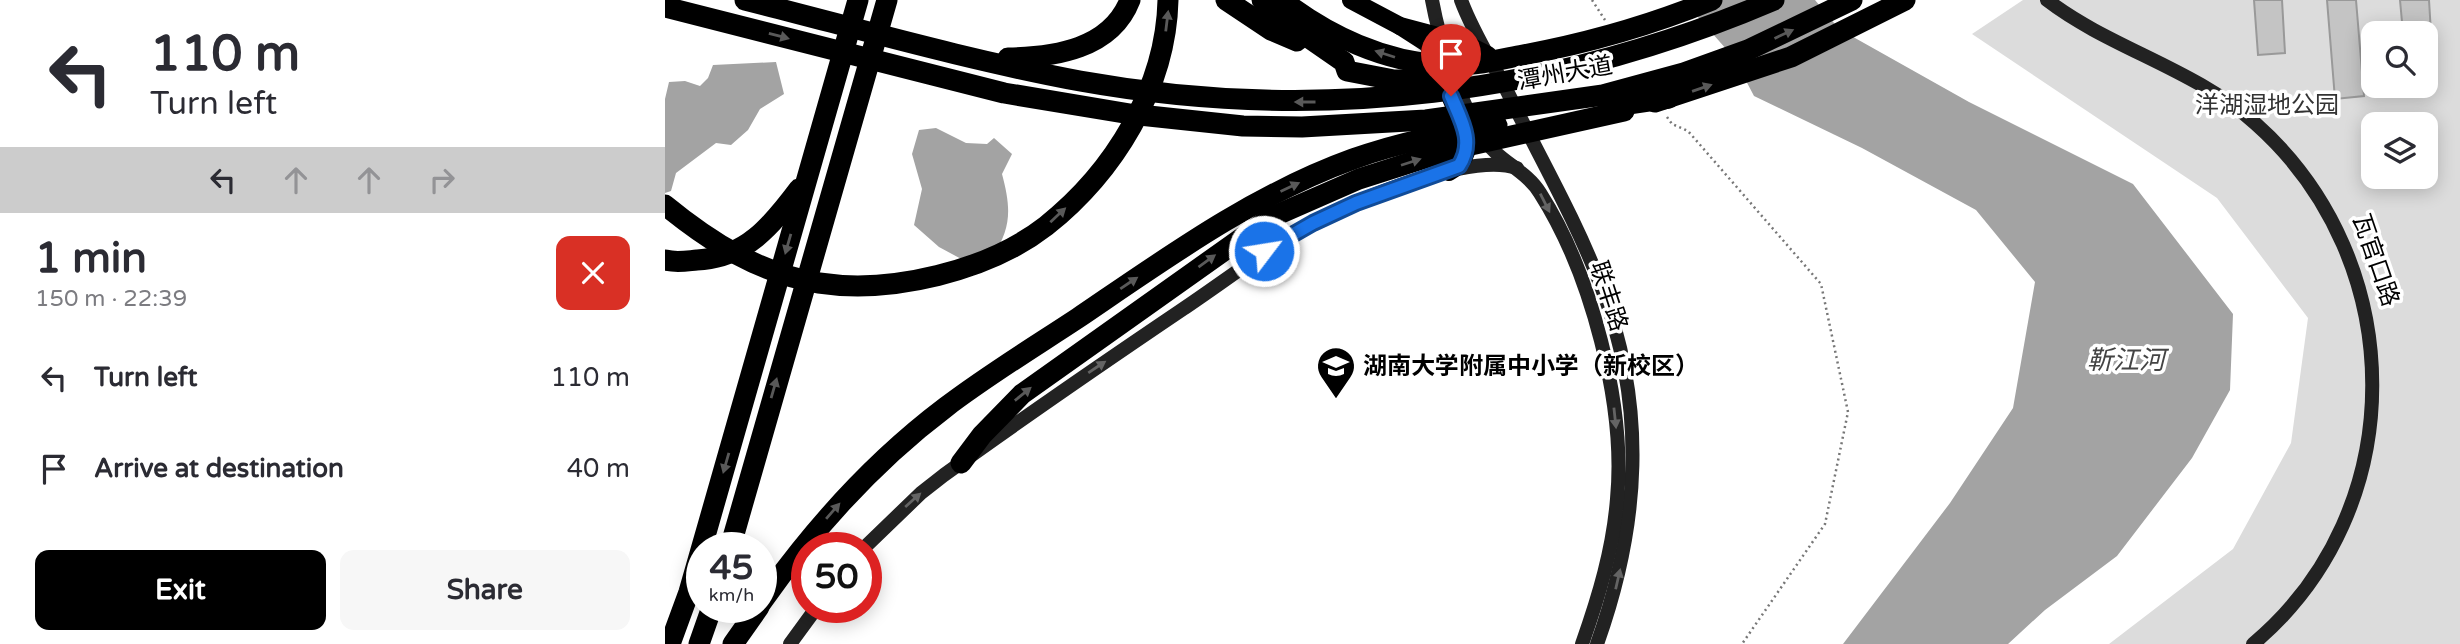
<!DOCTYPE html>
<meta charset="utf-8">
<style>
:root{--surface:#fff;--page:#f7f7f7;--text:#2b2b33;--muted:#7c7c81;--accent:#000}
body{margin:0;font-family:"Varela Round","Noto Sans SC",sans-serif;background:var(--page);color:var(--text);height:100vh;display:flex;flex-direction:column;font-size:26px;white-space:nowrap}
*{box-sizing:border-box;margin:0}
p{font-size:23px;color:var(--muted)}
.icon{flex:none;width:38px;height:38px;fill:none;stroke:currentColor;stroke-width:2;stroke-linecap:round;stroke-linejoin:round}
.map{position:relative;flex:1;overflow:hidden}
.side{display:flex;flex-direction:column;background:var(--surface);width:665px}
.side>*{flex:none}
.hud{background:#fff;color:var(--text);overflow:hidden}
.fabs{position:absolute;left:1696px;top:21px;display:grid;gap:14px}
.fabs a{display:grid;place-items:center;width:77px;height:77px;border-radius:14px;background:var(--surface);box-shadow:0 4px 18px #0003;font-size:35px}
.speed{position:absolute;left:21px;top:532px;display:flex;gap:14px;font-size:35px;font-weight:700;text-align:center}
.speed>*{display:grid;place-content:center;width:91px;height:91px;border-radius:50%;background:var(--surface);box-shadow:0 4px 18px #0003;line-height:1}
.speed small{font-size:18px;font-weight:400}
.speed .limit{border:10px solid #d22;background:#fff;color:#111}
.pin{position:absolute;display:grid;place-items:center;width:60px;height:60px;color:#fff;margin:-72px -30px;border-radius:50% 50% 50% 0;rotate:-45deg;box-shadow:0 0 7px #0007}
.pin .icon{rotate:45deg}
.me{position:absolute;width:77px;margin:-38px;rotate:59deg;stroke-linejoin:round;filter:drop-shadow(0 0 5px #0008)}
.turn{display:flex;align-items:center;gap:24px;height:147px;padding:0 35px;font-size:32px}
.turn .icon{width:91px;height:91px;stroke-width:2.5}
.turn b{display:block;font-size:49px;line-height:60px}
.lanes{display:flex;align-items:center;height:66px;padding:0 35px;background:#0003;justify-content:center;gap:35px;direction:ltr}
.lanes .off{opacity:.35}
.round{display:grid;place-items:center;flex:none;width:74px;height:74px;border-radius:14px;background:var(--page)}
.headline{display:flex;align-items:center;justify-content:space-between;height:119px;padding:0 35px}
h1{font-size:42px;font-weight:700;line-height:52px}
.action{display:flex;gap:14px;margin-top:auto;padding:14px 35px}
.action a{flex:1;height:80px;border-radius:14px;background:var(--accent);color:#fff;font-size:28px;font-weight:700;line-height:80px;text-align:center}
.action a+a{background:var(--page);color:var(--text)}
ul{padding:0;list-style:none}
li{display:flex;align-items:center;gap:21px;height:91px;padding:0 35px}
li div{flex:1}
li b{display:block;font-size:26px}
li em{font-style:normal}
main{display:flex;flex:1;min-height:0}
.map>svg:first-child{display:block}
</style>
<main>
<section class="side">
<div class="hud">
<div class="turn"><svg class="icon" aria-label="left" viewBox="0 0 24 24"><path d="M17 20v-9H6M10 6l-5 5 5 5"/></svg><div><b>110 m</b>Turn left</div></div>
<div class="lanes"><svg class="icon" aria-label="left" viewBox="0 0 24 24"><path d="M17 20v-9H6M10 6l-5 5 5 5"/></svg><svg class="icon off" aria-label="ahead" viewBox="0 0 24 24"><path d="M12 20V5M6 11l6-6 6 6"/></svg><svg class="icon off" aria-label="ahead" viewBox="0 0 24 24"><path d="M12 20V5M6 11l6-6 6 6"/></svg><svg class="icon off" aria-label="right" viewBox="0 0 24 24"><path d="M7 20v-9h11M14 6l5 5-5 5"/></svg></div>
</div>
<div class="headline"><div><h1>1 min</h1><p>150 m · 22:39</p></div><a class="round" style="background:#d93025;color:#fff"><svg class="icon" aria-label="close" viewBox="0 0 24 24"><path d="M6 6l12 12M18 6L6 18"/></svg></a></div>
<ul>
<li><svg class="icon" aria-label="left" viewBox="0 0 24 24"><path d="M17 20v-9H6M10 6l-5 5 5 5"/></svg><div><b>Turn left</b></div><em>110 m</em></li>
<li><svg class="icon" aria-label="arrive" viewBox="0 0 24 24"><path d="M6 21V4h12l-3 4 3 4H6"/></svg><div><b>Arrive at destination</b></div><em>40 m</em></li>
</ul>
<div class="action"><a>Exit</a><a>Share</a></div>
</section>
<div class="map">
<svg width="1795" height="644" viewBox="0 0 1795 644">
<rect width="100%" height="100%" fill="#fff"/>
<path fill="#dcdcdc" fill-rule="evenodd" d="M 1358,0 L 1795,0 L 1795,644 L 1444,644 L 1568,549 L 1626,443 L 1643,318 L 1552,198 L 1307,34 ZM 1708,33 L 1760,33 L 1760,86 L 1708,86 ZM 1708,124 L 1760,124 L 1760,177 L 1708,177 Z"/>
<g fill="#a3a3a3">
<polygon points="1018,0 1150,0 1174,29 1304,102 1468,184 1568,314 1565,390 1527,458 1452,556 1380,610 1343,644 1178,644 1285,503 1348,408 1370,282 1311,210 1197,148 1089,96 1069,58"/>
<polygon points="111,62 119,94 95,109 83,130 66,145 51,143 11,173 6,191 0,193 0,99 4,82 20,81 35,86 43,78 48,65"/>
<path d="M 271,128 L 301,143 L 322,144 L 329,138 L 347,154 L 337,174 C 346,208 347,228 327,257 L 300,261 L 274,247 L 249,225 L 257,189 L 247,154 L 254,130 Z"/>
</g>
<g fill="#c4c4c4" stroke="#999" stroke-width="2">
<polygon points="1589,0 1617,0 1620,53 1593,55"/>
<polygon points="1662,0 1691,0 1699,96 1670,99"/>
<polygon points="1735,0 1764,0 1766,33 1738,33"/>
</g>
<g fill="none" stroke-linecap="round" stroke-linejoin="round">
<g stroke="#777" stroke-width="2.5" stroke-dasharray="2 3.5" stroke-linecap="butt">
<polyline points="927,0 940,20"/>
<polyline points="1002,117 1007,124 1023,131 1156,284 1183,412 1160,524 1077,644"/>
</g>
<g stroke="#222" stroke-width="14">
<path d="M 767,0 C 775,43 788,82 808,121"/>
<path d="M 796,0 C 808,33 828,63 844,95 C 875,158 911,220 936,286 C 982,407 975,524 932,644"/>
<path d="M 1382,0 C 1446,49 1529,68 1591,124 C 1745,261 1748,510 1588,644"/>
<path d="M 818,138 C 833,161 861,170 875,193 C 926,273 961,405 952,499 C 948,549 934,596 917,644"/>
<path d="M 199,548 L 256,493 L 279,475 C 358,418 438,363 518,309 C 561,280 601,249 646,224 C 689,200 806,152 852,168"/>
<polyline points="125,644 152,607"/>
</g>
<g stroke="#000" stroke-width="18">
<polyline points="686,0 735,26 799,43 823,55"/>
<path d="M 735,26 L 763,44 L 802,136 C 804,153 798,164 784,172"/>
</g>
<g stroke="#000" stroke-width="21">
<path d="M 80,0 C 191,28 302,60 415,81 C 653,124 887,95 1109,0"/>
<polyline points="561,0 606,30 632,41"/>
<polyline points="597,0 614,17 679,62 682,71 729,80 776,80"/>
<path d="M 617,0 C 663,36 720,62 778,65 C 805,67 832,60 858,55 C 923,43 986,25 1047,0"/>
<polyline points="0,7 339,93 465,114 578,126 637,127 761,120 938,95 1019,73 1083,50 1187,0"/>
<path d="M 343,58 C 390,57 446,49 465,0"/>
<polyline points="990,102 1126,57 1240,0"/>
<polyline points="943,107 1004,98"/>
<path d="M 0,205 C 45,242 96,274 154,283 C 226,294 323,271 381,226 C 449,172 501,88 503,0"/>
<path d="M 0,260 C 11,263 21,261 32,260 C 81,258 107,225 134,189"/>
<polyline points="296,463 317,435 357,394 605,218 694,179 788,149 959,111"/>
<polyline points="65,548 222,0"/>
<path d="M 96,603 C 148,529 208,462 281,407 C 323,375 369,347 413,318 C 500,259 588,195 688,159 C 735,142 783,133 832,125"/>
<polyline points="5,644 24,592 193,0"/>
<polyline points="34,644 47,607"/>
<polyline points="68,644 94,607"/>
</g>
</g>
<defs><path id="oneway-solid" d="M-6-.8H1V-3.2L6.5 0L1 3.2V.8H-6Z" transform="scale(1.75)"/></defs>
<g fill="#595959">
<use href="#oneway-solid" transform="translate(502 21) rotate(-83)"/>
<use href="#oneway-solid" transform="translate(1119 34) rotate(-25)"/>
<use href="#oneway-solid" transform="translate(114 36) rotate(15)"/>
<use href="#oneway-solid" transform="translate(720 54) rotate(-162)"/>
<use href="#oneway-solid" transform="translate(1037 88) rotate(-19)"/>
<use href="#oneway-solid" transform="translate(640 102) rotate(180)"/>
<use href="#oneway-solid" transform="translate(746 162) rotate(-18)"/>
<use href="#oneway-solid" transform="translate(625 187) rotate(-25)"/>
<use href="#oneway-solid" transform="translate(393 215) rotate(-43)"/>
<use href="#oneway-solid" transform="translate(123 244) rotate(106)"/>
<use href="#oneway-solid" transform="translate(542 261) rotate(-36)"/>
<use href="#oneway-solid" transform="translate(464 283) rotate(-34)"/>
<use href="#oneway-solid" transform="translate(109 388) rotate(-74)"/>
<use href="#oneway-solid" transform="translate(358 394) rotate(-39)"/>
<use href="#oneway-solid" transform="translate(61 463) rotate(106)"/>
<use href="#oneway-solid" transform="translate(168 511) rotate(-49)"/>
</g>
<g fill="#646464">
<use href="#oneway-solid" transform="translate(880 203) rotate(63)"/>
<use href="#oneway-solid" transform="translate(432 367) rotate(-34)"/>
<use href="#oneway-solid" transform="translate(950 418) rotate(84)"/>
<use href="#oneway-solid" transform="translate(248 500) rotate(-42)"/>
<use href="#oneway-solid" transform="translate(953 579) rotate(-77)"/>
</g>
<g fill="none" stroke-linecap="round" stroke-linejoin="round">
<defs>
<path id="route" d="M 599,251 L 648,223 L 691,203 L 794,166 C 810,142 796,120 786,96"/>
</defs>
<use href="#route" stroke="#114b97" stroke-width="18"/>
<use href="#route" stroke="#1a73e8" stroke-width="12"/>
</g>
<defs>
<symbol id="school-pin" viewBox="-11 -11 22 30"><path d="M0 17L-7.5 6A9.5 9.5 0 1 1 7.5 6Z" fill="#000" stroke="#fff"/><path d="M0-5L7-2L0 1L-7-2ZM-4 1L0 2.5L4 1V4Q0 6-4 4Z" fill="#fff"/></symbol>
</defs>
<g fill-rule="evenodd">
<use href="#school-pin" x="649" y="344" width="44" height="60"/>
</g>
<g text-anchor="middle" stroke-width="7" stroke-linejoin="round" paint-order="stroke">
<g font-size="24" fill="#000" stroke="#fff">
<text transform="translate(900 73) rotate(-10)" y="8">潭州大道</text>
<text transform="translate(1711 260) rotate(71)" y="8">瓦官口路</text>
<text transform="translate(944 296) rotate(72)" y="8">联丰路</text>
</g>
<g font-size="24" fill="#333" stroke="#fff">
<text x="1602" y="113">洋湖湿地公园</text>
</g>
<g font-size="24" font-weight="bold" fill="#000" stroke="#fff" text-anchor="start">
<text x="698" y="374">湖南大学附属中小学（新校区）</text>
</g>
<g font-size="26" font-style="italic" fill="#444" stroke="#fff">
<text x="1461" y="369">靳江河</text>
</g>
</g>
</svg>
<div class="fabs">
<a><svg class="icon" aria-label="search" viewBox="0 0 24 24"><circle cx="10" cy="10" r="6"/><path d="M15 15l6 6"/></svg></a>
<a><svg class="icon" aria-label="layers" viewBox="0 0 24 24"><path d="M12 4l9 5-9 5-9-5zM3 14l9 5 9-5"/></svg></a>
</div>
<div class="speed"><div>45<small>km/h</small></div><div class="limit">50</div></div>
<div class="pin" style="left:786px;top:96px;background:#d93025"><svg class="icon" aria-label="arrive" viewBox="0 0 24 24"><path d="M6 21V4h12l-3 4 3 4H6"/></svg></div>
<svg class="me" style="left:599px;top:251px" viewBox="-20 -20 40 40"><circle r="17" fill="#1a73e8" stroke="#fff" stroke-width="3"/><path d="M0-11L8 9 0 5-8 9z" fill="#fff"/></svg>
</div>
</main>
